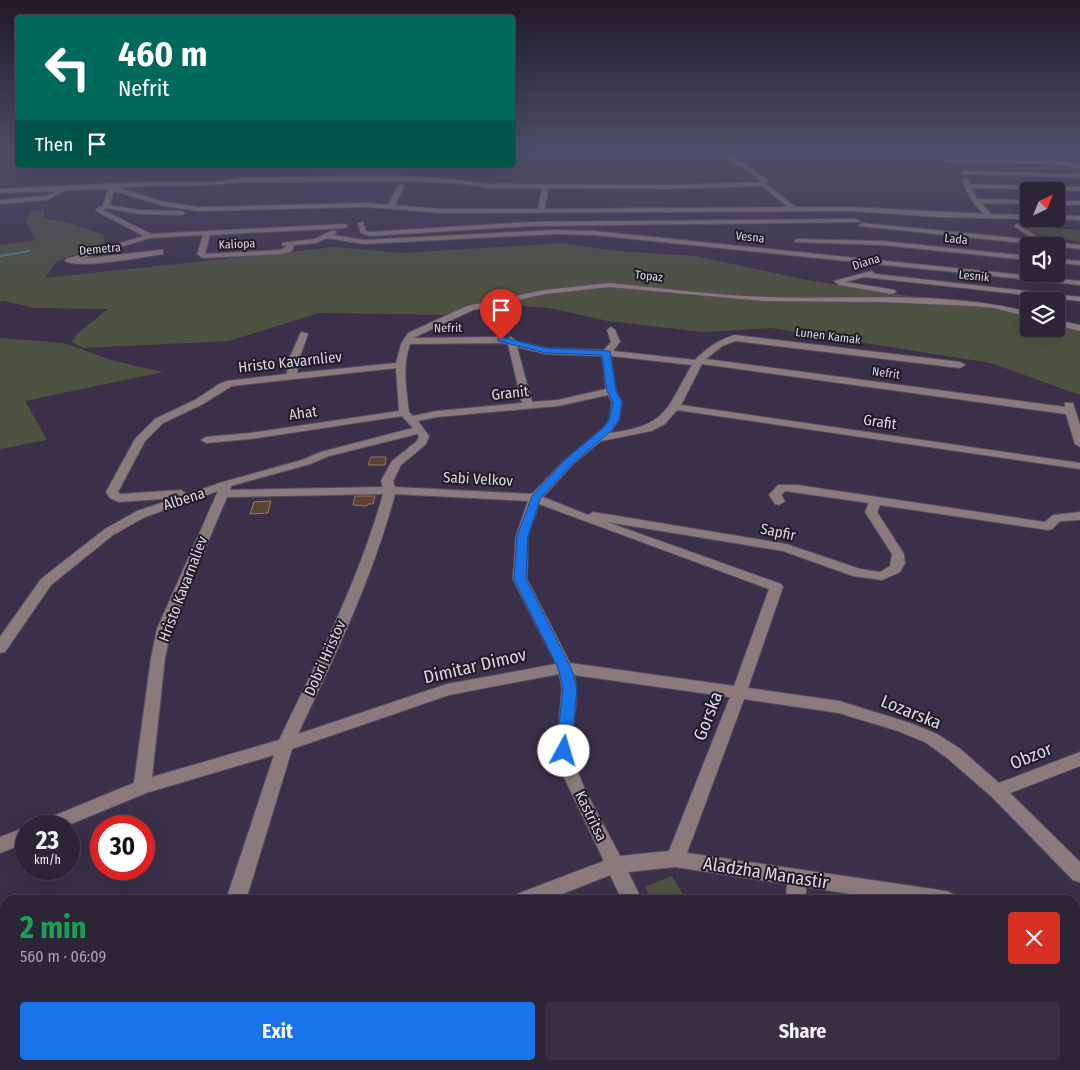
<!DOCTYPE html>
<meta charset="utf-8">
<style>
:root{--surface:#2c2437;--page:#383042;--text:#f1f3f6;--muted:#a6a4ad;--line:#484152;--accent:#1a73e8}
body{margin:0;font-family:"Fira Sans Condensed",sans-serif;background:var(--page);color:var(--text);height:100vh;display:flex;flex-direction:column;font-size:19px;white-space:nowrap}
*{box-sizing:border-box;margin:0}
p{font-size:16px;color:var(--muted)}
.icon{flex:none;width:28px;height:28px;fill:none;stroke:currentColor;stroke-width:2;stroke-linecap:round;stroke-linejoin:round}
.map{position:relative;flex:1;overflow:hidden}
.details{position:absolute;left:0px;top:895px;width:1080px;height:175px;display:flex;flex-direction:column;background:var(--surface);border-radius:15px 15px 0 0;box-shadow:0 5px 20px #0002,0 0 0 1px var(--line)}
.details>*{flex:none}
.guide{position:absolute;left:15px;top:15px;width:500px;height:152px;border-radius:5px;box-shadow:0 5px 20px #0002,0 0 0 1px var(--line);background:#00695c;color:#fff;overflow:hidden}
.needle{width:32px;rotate:43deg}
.tools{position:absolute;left:1020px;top:182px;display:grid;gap:10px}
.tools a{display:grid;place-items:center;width:45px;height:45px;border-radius:5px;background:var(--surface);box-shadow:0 5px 20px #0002,0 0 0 1px var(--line);font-size:25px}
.speed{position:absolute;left:15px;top:815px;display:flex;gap:10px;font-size:25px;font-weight:700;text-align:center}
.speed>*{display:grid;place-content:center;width:65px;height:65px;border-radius:50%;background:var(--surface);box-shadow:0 5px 20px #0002,0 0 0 1px var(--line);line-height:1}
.speed small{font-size:12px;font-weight:400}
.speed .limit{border:8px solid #d22;background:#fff;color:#111}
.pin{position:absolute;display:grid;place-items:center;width:42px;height:42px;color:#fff;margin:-51px -21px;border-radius:50% 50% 50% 0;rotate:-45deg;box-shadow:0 0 5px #0007}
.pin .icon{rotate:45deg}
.me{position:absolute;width:55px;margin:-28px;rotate:6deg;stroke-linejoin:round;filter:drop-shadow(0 0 4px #0008)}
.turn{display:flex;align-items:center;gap:18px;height:105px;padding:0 20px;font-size:22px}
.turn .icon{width:65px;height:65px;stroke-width:2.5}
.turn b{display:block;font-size:35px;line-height:42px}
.then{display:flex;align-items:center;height:48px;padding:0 20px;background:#0003;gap:10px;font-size:19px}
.round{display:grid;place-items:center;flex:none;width:52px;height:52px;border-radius:5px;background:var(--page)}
.overview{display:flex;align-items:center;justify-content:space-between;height:85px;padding:0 20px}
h1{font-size:30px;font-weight:700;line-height:38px;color:#1e9e55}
.button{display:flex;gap:10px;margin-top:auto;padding:10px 20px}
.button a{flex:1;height:58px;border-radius:5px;background:var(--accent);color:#fff;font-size:20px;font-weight:700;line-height:58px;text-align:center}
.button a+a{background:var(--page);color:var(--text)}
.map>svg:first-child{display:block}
</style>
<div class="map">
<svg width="1080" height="1070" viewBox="0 0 1080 1070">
<rect width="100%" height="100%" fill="#3a3049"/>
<g fill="#4e5240">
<polygon points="44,209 44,218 73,224 104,235 105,243 56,262 45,278 335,247 402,253 562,243 617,251 695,256 807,280 1021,313 1029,315 1029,329 1056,329 1056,322 1080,327 1080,395 991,363 771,328 703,332 608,321 549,308 521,306 482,305 448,315 319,313 229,341 83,348 72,342 77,334 108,309 35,308 3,301 0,302 0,245 36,240 26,222 31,212"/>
<polygon points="1017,226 1080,230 1080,242 1026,232"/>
<polygon points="0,338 64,343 114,361 163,372 25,401 47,440 0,449"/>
<polygon points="672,876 686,900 652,900 645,887"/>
</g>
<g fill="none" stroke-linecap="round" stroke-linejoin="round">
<polyline stroke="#5f7c8c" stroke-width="2" points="0,256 29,251"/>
</g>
<g fill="#5d4332" stroke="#977b69">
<polygon points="371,457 386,457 385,465 368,465"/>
<polygon points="355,496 375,496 373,504 368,504 367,506 353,505"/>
<polygon points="271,501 268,513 250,514 254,502"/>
</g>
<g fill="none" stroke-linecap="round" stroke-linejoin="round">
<defs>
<g id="minor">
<path d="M 721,152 L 727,152 C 739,164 756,169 768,181 L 766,184 L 796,207 L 852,207 L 984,214 C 974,204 966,194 963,180 L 966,178 L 969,180 L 970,184 L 1080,187 L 1080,191 L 971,188 L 977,199 L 1029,200 L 1029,204 L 981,203 L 991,214 L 1029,215 L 1029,219 L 937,217 L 852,211 L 440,213 L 367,207 L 198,211 L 164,206 L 114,191 L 109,205 L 139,210 L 182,211 L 185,213 L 182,215 L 139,214 L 107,208 L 103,210 L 151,234 L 345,224 L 348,226 L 345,228 L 210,235 L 205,254 L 280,250 L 287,246 L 282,245 L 282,243 L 314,239 L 334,230 L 337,232 L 333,235 L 364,240 L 554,230 L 594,231 L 1080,281 L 1080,285 L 594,235 L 554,234 L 364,244 L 327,238 L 316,243 L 294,245 L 292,251 L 281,254 L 203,258 L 197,254 L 203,235 L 150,238 L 81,259 L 160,250 L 163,250 L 163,254 C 146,257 77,269 65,261 L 66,259 L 144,236 L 96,211 L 96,209 L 103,205 L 108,189 L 67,190 L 46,200 L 0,204 L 0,200 L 45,196 L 59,191 L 0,193 L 0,189 L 144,182 L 214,182 L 240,178 C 322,178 407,171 489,184 L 668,185 L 761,182 C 754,170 732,164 721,152 ZM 414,181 L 464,184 L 489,188 L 542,188 L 538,209 L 440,209 L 395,205 L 404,186 L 401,184 L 398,186 L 388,205 L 367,203 L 198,207 L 164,202 L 118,188 C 159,184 199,188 240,182 ZM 762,186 L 788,207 L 545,209 L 548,188 L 668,189 Z"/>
<polygon points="1000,152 1010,152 1030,157 1027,159"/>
<polygon points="945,159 1049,161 1052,159 1080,165 1080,169 1061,164 943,162"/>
<polygon points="963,171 1080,174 1080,178 961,174"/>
<rect x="1056" y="201" width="24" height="4"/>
<polygon points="1056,215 1080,216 1080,220 1056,219"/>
<polygon points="857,219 860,221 859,222 530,226 370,236 361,233 358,223 363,222 366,231 370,232 530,222"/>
<polygon points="862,223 1035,240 1015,227 1015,225 1017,224 1045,241 1080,245 1080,249 860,226 859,225"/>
<polygon points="797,239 882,241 1029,256 1029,260 882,245 795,242 795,240"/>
<polygon points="1056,259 1080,261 1080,265 1056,263"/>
<polygon points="872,271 875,274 1080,297 1080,301 864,277 845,282 895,290 896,292 892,294 839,285 834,281"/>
<path d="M 609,283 C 661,288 712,295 764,297 C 852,300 943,290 1029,312 L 1029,317 L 994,308 L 973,306 L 884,302 L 764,301 L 609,287 L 545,294 L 473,310 L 413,338 L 501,337 L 507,339 L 511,337 L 516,341 L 546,348 L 604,350 L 611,342 L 607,330 L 611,327 L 615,330 L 620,342 L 613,351 L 695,360 C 707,348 718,340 735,335 L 960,362 L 965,365 L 960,368 L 736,341 L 722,346 L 706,359 L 1065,407 L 1065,403 L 1073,403 L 1080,425 L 1080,447 L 1075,444 L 1066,414 L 702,364 L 681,405 L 1080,463 L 1080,469 L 677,410 L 665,424 L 651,431 L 601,441 L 573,464 L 543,497 L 588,515 L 593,512 L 786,544 L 860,569 L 880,572 L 890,566 L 892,554 L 865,512 L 869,503 L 785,491 L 781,495 L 785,501 L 779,505 L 775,504 L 769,495 L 778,485 L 797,485 L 1045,522 L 1053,515 L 1080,512 L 1080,520 L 1060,521 L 1052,529 L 1048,530 L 880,505 L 877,512 L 904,554 L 905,563 L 900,572 L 882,580 L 853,576 L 783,551 L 607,522 L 781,584 L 783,587 L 748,688 L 839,701 L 910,723 L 937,734 L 959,748 L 999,783 L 1080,752 L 1080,766 L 1010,793 L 1080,862 L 1080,882 L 1073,880 L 991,796 L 947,758 L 925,742 L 898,731 L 839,713 L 744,699 L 687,853 L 946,891 L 953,894 L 956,900 L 889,900 L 806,887 L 806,900 L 786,900 L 787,884 L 675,867 L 628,872 L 642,900 L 622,900 L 610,875 L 547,900 L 514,900 L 517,894 L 604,861 L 560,769 L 556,751 L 562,688 L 559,674 L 449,695 L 292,749 L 246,900 L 226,900 L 274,755 L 146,793 L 66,826 L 38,826 L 41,821 L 134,783 L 151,658 L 157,629 L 218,491 L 145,517 L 113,535 L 51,585 L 5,652 L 0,653 L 0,637 L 41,579 L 105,529 L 137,511 L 176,498 L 119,502 L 110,498 L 106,492 L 135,439 L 155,419 L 195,400 L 219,384 L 227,381 L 287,374 L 289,359 L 301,332 L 308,334 L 299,359 L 297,373 L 396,363 L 401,344 L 408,333 L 467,306 L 545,290 ZM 501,343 L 508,344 L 522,403 L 437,411 L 413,416 L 409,412 C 406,389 402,366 410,344 ZM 517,347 L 546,354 L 602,356 L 606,389 L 558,400 L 532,402 ZM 611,356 L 692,365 C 665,411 668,425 610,433 L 619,420 L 622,402 L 616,391 ZM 396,368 L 399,411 L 250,433 L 206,437 L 201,440 L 206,443 L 250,439 L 402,416 L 413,428 L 321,452 L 302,460 L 223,482 L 187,494 L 181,490 L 120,494 L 118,492 L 145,441 L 163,423 L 203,404 L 232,386 ZM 608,395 L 612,402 L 609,420 L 603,428 L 565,460 L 532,494 L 395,487 L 393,481 L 401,465 L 426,444 L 429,436 L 418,421 L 437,417 L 558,406 ZM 417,434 L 419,436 L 417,441 L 392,461 L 381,481 L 383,487 L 230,490 L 231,486 L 310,464 L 329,456 ZM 383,494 C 359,580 318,660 279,740 L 152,777 L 165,658 L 171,629 L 227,497 ZM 395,494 L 528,501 L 516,536 L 513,579 L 556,664 L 447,684 L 298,734 C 335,656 373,577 395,494 ZM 539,504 L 769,589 L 734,686 L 570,663 L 527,579 L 528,536 ZM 574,675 L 730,697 L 669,851 L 620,856 C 608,831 574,776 572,751 C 570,725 581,700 574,675 Z"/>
<polygon points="1056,320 1080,325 1080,331 1056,325"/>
<polygon points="26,827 26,843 0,853 0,837"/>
<rect x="1075" y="911" width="5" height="18"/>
<polygon points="0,957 5,959 5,985 0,983"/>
<rect x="0" y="1029" width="5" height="22"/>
<polygon points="24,1065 46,1065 45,1070 23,1070"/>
<polygon points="212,1065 234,1065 236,1070 214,1070"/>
<polygon points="706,1065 729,1065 731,1070 708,1070"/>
<rect x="776" y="1065" width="22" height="5"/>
</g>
</defs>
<use href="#minor" stroke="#574e65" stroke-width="2"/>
<use href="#minor" fill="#8b7b7c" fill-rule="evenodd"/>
</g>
<linearGradient id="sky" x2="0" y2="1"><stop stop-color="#201a28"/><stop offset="0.5" stop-color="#4f4e6a"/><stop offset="1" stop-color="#4f4e6a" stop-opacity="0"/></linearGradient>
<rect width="1080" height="302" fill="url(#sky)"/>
<polygon fill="#1a73e8" stroke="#114b97" points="501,337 546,348 610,351 616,391 622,402 619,420 610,432 572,464 540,499 528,536 526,579 571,668 577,688 571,751 569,755 564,756 558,755 556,751 563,688 558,668 514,579 517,536 532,496 565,460 603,428 609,420 613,402 607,391 602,355 546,353 498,341 498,338"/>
<g text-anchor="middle" stroke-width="4" stroke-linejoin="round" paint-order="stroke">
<g font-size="12" fill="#ddd7e7" stroke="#1f1b26">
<text transform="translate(750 237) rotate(6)" y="4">Vesna</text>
<text transform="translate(956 239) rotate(6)" y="4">Lada</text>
<text transform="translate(237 244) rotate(-2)" y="4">Kaliopa</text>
<text transform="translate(100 249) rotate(-5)" y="4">Demetra</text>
<text transform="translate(866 262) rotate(-17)" y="4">Diana</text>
<text transform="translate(649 276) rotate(6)" y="4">Topaz</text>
<text transform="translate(974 276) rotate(6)" y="4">Lesnik</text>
<text transform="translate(448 328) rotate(-1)" y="4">Nefrit</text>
<text transform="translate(828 336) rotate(7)" y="4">Lunen Kamak</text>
<text transform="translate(886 373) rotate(8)" y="4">Nefrit</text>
</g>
<g font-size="15" fill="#ddd7e7" stroke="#1f1b26">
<text transform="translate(290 362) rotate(-6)" y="5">Hristo Kavarnliev</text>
<text transform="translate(510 393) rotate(-6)" y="5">Granit</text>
<text transform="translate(303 413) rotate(-8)" y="5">Ahat</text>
<text transform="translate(880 422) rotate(8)" y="5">Grafit</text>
<text transform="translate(478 479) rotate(3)" y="5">Sabi Velkov</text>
<text transform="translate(184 499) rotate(-18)" y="5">Albena</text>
<text transform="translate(778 532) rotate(12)" y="5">Sapfir</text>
<text transform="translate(183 589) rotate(-69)" y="5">Hristo Kavarnaliev</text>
<text transform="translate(325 658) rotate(-66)" y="5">Dobri Hristov</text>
<text transform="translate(591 816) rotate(64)" y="5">Kastritsa</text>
</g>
<g font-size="18" fill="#ddd7e7" stroke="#1f1b26">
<text transform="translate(475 666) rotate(-13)" y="6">Dimitar Dimov</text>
<text transform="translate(911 712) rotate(22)" y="6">Lozarska</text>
<text transform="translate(708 716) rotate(-69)" y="6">Gorska</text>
<text transform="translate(1031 756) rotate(-22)" y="6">Obzor</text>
<text transform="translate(766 873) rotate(9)" y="6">Aladzha Manastir</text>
</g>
</g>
</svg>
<div class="tools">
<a><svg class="needle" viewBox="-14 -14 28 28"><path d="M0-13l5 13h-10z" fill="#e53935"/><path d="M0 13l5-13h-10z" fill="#a6a4ad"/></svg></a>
<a><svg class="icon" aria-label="sound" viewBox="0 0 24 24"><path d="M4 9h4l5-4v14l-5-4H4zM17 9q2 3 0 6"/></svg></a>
<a><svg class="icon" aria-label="layers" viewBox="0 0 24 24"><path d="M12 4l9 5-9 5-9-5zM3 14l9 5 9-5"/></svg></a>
</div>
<div class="speed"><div>23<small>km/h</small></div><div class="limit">30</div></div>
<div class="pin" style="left:501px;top:340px;background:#d93025"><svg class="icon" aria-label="arrive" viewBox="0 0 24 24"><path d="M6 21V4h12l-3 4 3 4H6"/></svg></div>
<svg class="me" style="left:564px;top:751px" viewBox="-20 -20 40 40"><circle r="19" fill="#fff"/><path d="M0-13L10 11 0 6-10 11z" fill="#1a73e8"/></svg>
<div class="guide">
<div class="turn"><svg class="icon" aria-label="left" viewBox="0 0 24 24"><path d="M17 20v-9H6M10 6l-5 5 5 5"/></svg><div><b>460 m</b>Nefrit</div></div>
<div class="then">Then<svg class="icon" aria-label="arrive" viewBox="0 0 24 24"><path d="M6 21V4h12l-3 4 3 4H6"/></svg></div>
</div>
<section class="details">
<div class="overview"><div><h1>2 min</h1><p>560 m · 06:09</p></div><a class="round" style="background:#d93025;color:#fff"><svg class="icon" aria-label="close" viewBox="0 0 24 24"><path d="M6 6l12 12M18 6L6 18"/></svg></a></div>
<div class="button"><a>Exit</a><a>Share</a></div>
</section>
</div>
